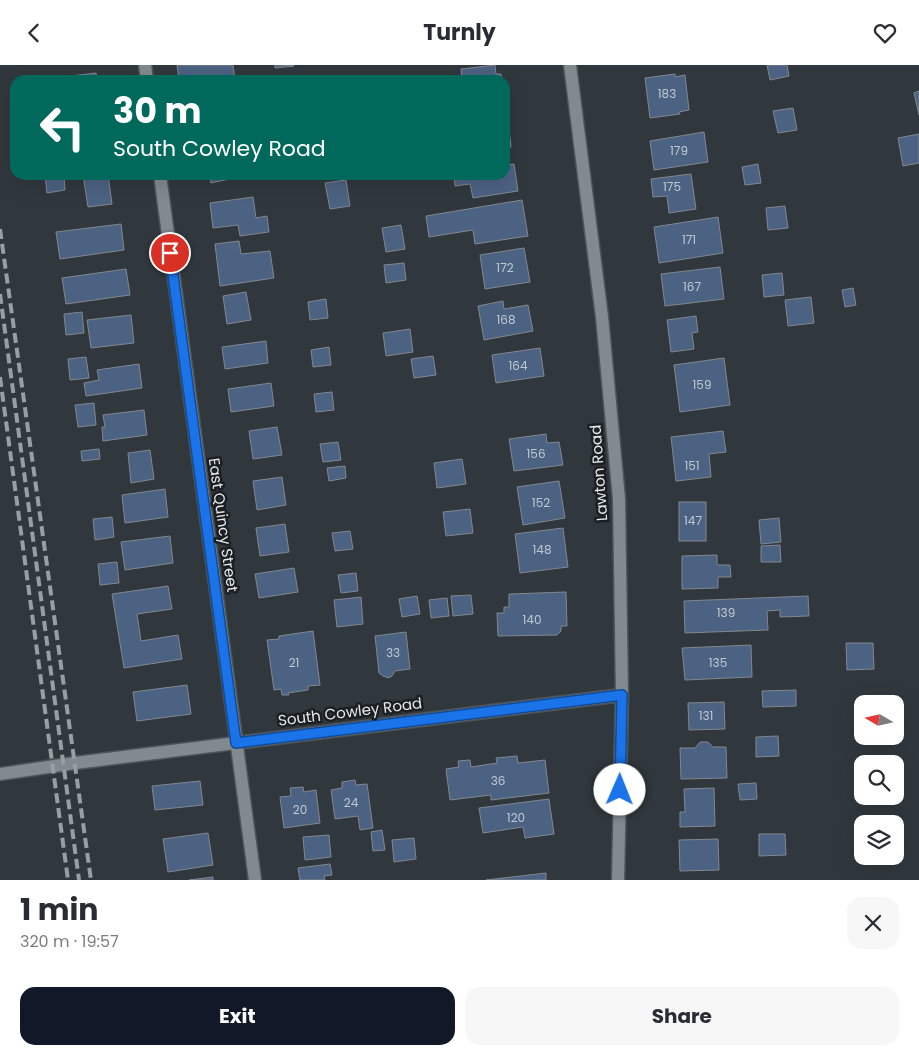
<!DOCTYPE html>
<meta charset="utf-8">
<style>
:root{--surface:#fff;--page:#f7f7f7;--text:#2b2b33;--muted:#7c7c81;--accent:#111827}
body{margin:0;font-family:Poppins,sans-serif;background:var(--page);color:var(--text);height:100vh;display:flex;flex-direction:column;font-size:19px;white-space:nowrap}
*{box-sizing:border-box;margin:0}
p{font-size:16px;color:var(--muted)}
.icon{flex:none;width:28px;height:28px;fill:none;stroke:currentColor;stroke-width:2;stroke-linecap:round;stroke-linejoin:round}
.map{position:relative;height:815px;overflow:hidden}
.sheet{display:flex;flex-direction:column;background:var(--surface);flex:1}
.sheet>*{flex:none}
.guide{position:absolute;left:10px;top:10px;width:500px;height:105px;border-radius:15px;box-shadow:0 5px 20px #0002;background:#00695c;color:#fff;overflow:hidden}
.needle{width:32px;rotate:279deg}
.fabs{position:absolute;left:854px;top:630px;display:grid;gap:10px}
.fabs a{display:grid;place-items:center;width:50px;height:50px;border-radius:10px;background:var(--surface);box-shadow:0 5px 20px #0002;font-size:25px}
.pin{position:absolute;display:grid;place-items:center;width:42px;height:42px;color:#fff;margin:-21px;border:2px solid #fff;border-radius:50%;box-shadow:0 1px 5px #0007}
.me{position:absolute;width:55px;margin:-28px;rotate:1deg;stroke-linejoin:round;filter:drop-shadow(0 0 4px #0008)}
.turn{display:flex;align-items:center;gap:18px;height:105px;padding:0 20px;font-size:22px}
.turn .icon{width:65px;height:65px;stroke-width:2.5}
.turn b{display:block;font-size:35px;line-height:42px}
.round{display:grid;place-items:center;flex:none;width:52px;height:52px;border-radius:15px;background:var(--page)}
.head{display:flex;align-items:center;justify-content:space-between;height:85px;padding:0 20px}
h1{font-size:30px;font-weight:700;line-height:38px}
.primary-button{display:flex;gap:10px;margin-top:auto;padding:10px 20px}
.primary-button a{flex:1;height:58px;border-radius:15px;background:var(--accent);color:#fff;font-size:20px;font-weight:700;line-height:58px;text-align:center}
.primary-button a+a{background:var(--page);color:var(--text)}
header{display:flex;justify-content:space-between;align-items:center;height:65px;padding:0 20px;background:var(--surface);font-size:22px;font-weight:700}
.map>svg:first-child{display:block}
</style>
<header><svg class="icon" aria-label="back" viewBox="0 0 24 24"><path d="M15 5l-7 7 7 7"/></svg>Turnly<svg class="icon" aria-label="heart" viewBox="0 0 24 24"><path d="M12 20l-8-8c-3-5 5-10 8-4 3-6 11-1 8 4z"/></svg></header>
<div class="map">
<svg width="919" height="815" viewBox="0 0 919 815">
<rect width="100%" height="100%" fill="#31383d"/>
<g fill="#4c6282" stroke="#82878f">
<polygon points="177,0 233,0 235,15 179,15"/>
<polygon points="275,0 293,0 294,1 275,3"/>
<polygon points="495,0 496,9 501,9 502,15 462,15 461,4"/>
<polygon points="767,0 787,0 789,11 770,15"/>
<polygon points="96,8 97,15 72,15 71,11"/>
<polygon points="675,9 675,12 685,10 689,45 679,47 680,49 650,53 645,13"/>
<polygon points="919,26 919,50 914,28"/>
<polygon points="793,43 797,65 778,68 773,46"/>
<polygon points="505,47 507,47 511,82 505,83"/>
<polygon points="704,67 708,97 654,105 650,76"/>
<polygon points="919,69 919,98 903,101 898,73"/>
<polygon points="514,99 518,126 473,133 470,119 455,121 454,110 505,110 505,100"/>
<polygon points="758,99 761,118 745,120 742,102"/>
<polygon points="691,109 696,144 669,148 667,131 653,132 651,114"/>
<polygon points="45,110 64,110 65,125 47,128"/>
<polygon points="83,110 108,110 112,139 88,142"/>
<polygon points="210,110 233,110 234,113 211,118"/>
<polygon points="346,115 350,141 330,144 325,118"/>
<polygon points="253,132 256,153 267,151 269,167 240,171 238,160 213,163 210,138"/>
<polygon points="522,135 528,171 475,179 473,165 429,172 426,151"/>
<polygon points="785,141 788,163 768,165 766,143"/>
<polygon points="718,152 723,188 659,198 654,162"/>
<polygon points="121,159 124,185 60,194 56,167"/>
<polygon points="401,160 405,184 386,187 382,163"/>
<polygon points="239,176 241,189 270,186 274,213 220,221 215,179"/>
<polygon points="524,183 530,217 485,224 480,190"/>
<polygon points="404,198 406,215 386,218 384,200"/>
<polygon points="720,202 724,234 665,241 661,209"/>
<polygon points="126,204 130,230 66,239 62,213"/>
<polygon points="782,208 784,230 764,232 762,210"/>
<polygon points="853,223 856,240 845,242 842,225"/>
<polygon points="246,227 251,255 227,259 223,231"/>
<polygon points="811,232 814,258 788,261 785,235"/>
<polygon points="326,234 328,253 310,255 308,237"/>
<polygon points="503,236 504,244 528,240 533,266 484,275 478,241"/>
<polygon points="82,247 84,268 66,270 64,249"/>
<polygon points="131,250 134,278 91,283 87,255"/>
<polygon points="696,251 698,267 692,268 694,284 671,287 667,255"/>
<polygon points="410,264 413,287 386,291 383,268"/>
<polygon points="266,276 268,298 225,304 222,282"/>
<polygon points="329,282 331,300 313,302 311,285"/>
<polygon points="540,283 544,311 496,318 492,290"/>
<polygon points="433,291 436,310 414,313 411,294"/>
<polygon points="86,292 89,313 70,315 68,294"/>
<polygon points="724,293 730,340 680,347 674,300"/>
<polygon points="139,299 142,323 86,331 84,318 99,315 97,305"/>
<polygon points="271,318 274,341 231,347 228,324"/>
<polygon points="332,327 334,345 316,347 314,329"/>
<polygon points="94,338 96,360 78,362 75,340"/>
<polygon points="144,345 147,370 103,376 102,362 105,362 103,350"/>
<polygon points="277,362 282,390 253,394 249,366"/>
<polygon points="723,366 726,387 709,389 711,412 676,416 671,372"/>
<polygon points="546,369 547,378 559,377 563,400 514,406 509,374"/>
<polygon points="338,377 341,395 323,397 320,379"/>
<polygon points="99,384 100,394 82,396 81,386"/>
<polygon points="150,385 154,414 131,418 128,388"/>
<polygon points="462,394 466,419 437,423 434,398"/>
<polygon points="345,401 346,413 329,416 327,403"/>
<polygon points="282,412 286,440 257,445 253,416"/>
<polygon points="559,416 565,453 523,460 517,422"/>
<polygon points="165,424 168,452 125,458 122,430"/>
<rect x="679" y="437" width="27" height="39"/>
<polygon points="470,444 473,468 446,471 443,447"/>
<polygon points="112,452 114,472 95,475 93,454"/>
<polygon points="779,453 781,477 761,479 759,455"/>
<polygon points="285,459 289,487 260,491 256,463"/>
<polygon points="563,463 568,502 520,508 515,469"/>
<polygon points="350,466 353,484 335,486 332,468"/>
<polygon points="170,471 173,498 125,505 121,477"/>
<polygon points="780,480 781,497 761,497 761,481"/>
<polygon points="717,490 717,500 730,500 731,512 718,512 718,523 682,524 682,491"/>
<polygon points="117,497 119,518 100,520 98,499"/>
<polygon points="294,503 298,527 259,533 255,509"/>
<polygon points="356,508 358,526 341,528 338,510"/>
<polygon points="168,521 172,544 137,549 141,576 178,570 182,594 124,603 112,529"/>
<polygon points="566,527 567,561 561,561 561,566 557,570 498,571 497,548 504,548 504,542 509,542 509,529"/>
<polygon points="471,530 473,549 453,551 451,531"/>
<polygon points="417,531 420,549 402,552 399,534"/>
<polygon points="808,531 809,551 780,552 780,545 767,546 768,565 685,568 684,536"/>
<polygon points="361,532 363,559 337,562 334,535"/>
<polygon points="447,533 449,551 431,553 429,535"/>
<polygon points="313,566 320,620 308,621 308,625 288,628 289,630 282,630 281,624 274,625 267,575 279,574 279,571"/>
<polygon points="406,567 410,604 395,606 392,611 389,613 383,611 379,608 375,571"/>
<polygon points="846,578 873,578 874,604 847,605"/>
<polygon points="751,580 752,612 685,615 682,583"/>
<polygon points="187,620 191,649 137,656 133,627"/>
<polygon points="796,625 796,641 763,642 762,626"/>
<polygon points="724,637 725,664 689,665 688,638"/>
<polygon points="778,671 779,691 756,692 756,672"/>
<polygon points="700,677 708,677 713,682 726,682 727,713 681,714 680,683 695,683"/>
<polygon points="517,691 518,698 545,695 549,728 491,735 491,730 450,735 446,704 459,702 458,696 470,695 471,702 497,698 496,693"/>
<polygon points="355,715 356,720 367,719 373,763 360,765 358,751 335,754 331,725 342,723 342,717"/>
<polygon points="200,716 203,740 155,745 152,721"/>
<polygon points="756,718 757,734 740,735 738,719"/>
<polygon points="303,722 304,727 316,725 320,758 284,763 280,732 291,731 290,723"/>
<polygon points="714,723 715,761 680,762 680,747 685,747 684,724"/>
<polygon points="549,734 554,769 525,773 523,762 483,768 479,743"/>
<polygon points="382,765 385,785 373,786 371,767"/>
<polygon points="208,768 213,800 168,807 163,774"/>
<polygon points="759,769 785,769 786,790 759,791"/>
<polygon points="329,770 331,792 305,795 303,772"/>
<polygon points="414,773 416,794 394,797 392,775"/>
<polygon points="718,774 719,805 680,806 679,775"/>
<polygon points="330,799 332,810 324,811 325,815 300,815 298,803"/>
<polygon points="546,808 546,815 486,815"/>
<polygon points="213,812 213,815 189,815"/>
</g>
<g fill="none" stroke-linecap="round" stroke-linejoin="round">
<defs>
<g id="street">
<polyline points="145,0 147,15"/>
<polyline points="570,0 602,252 619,434 622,630 618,815"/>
<polyline points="160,110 255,815"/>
<polyline points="0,709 75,698 622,630"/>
</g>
</defs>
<use href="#street" stroke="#4e5558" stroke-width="15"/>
<use href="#street" stroke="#818a8f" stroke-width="12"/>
<g stroke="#989ea1" stroke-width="4" stroke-dasharray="10 5" stroke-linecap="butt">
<polyline points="0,164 91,815"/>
<polyline points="0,229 79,815"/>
<polyline points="0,312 68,815"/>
</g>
</g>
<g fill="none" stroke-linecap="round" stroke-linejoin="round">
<defs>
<polyline id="route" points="170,188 236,678 622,630 620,725"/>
</defs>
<use href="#route" stroke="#114b97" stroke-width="12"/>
<use href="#route" stroke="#1a73e8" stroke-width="9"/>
</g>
<g text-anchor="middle" stroke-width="5" stroke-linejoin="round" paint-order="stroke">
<g font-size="12" fill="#bfc8d2">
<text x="667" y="33">183</text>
<text x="679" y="90">179</text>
<text x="672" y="126">175</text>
<text x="689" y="179">171</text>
<text x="505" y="207">172</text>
<text x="692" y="226">167</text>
<text x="506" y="259">168</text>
<text x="518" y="305">164</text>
<text x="702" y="324">159</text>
<text x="536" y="393">156</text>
<text x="692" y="405">151</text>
<text x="541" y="442">152</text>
<text x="693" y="460">147</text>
<text x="542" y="489">148</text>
<text x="726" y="552">139</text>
<text x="532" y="559">140</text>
<text x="393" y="592">33</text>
<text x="294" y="602">21</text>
<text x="718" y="602">135</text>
<text x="706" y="655">131</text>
<text x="498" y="720">36</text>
<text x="351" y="742">24</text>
<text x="300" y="749">20</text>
<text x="516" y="757">120</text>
</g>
<g font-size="15" fill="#e5eaed" stroke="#1c1f21">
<text transform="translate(599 408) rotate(-94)" y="5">Lawton Road</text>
<text transform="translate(223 460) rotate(82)" y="5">East Quincy Street</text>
<text transform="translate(350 647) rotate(-7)" y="5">South Cowley Road</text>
</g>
</g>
</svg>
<div class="fabs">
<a><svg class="needle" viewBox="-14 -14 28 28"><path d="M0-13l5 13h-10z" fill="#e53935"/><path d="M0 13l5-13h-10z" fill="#7c7c81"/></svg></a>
<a><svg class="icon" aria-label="search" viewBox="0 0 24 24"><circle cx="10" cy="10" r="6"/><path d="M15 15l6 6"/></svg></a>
<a><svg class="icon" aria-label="layers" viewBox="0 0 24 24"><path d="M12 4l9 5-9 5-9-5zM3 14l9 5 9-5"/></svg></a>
</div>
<div class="pin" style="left:170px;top:188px;background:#d93025"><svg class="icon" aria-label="arrive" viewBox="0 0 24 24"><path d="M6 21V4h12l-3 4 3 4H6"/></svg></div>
<svg class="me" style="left:620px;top:725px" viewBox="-20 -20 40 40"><circle r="19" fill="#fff"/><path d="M0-13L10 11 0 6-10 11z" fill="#1a73e8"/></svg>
<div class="guide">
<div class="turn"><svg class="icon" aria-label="left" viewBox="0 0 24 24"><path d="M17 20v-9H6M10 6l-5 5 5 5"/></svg><div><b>30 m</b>South Cowley Road</div></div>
</div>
</div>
<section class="sheet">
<div class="head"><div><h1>1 min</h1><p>320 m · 19:57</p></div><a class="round"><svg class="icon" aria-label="close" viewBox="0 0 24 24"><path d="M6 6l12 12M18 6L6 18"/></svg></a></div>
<div class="primary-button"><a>Exit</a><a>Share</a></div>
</section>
